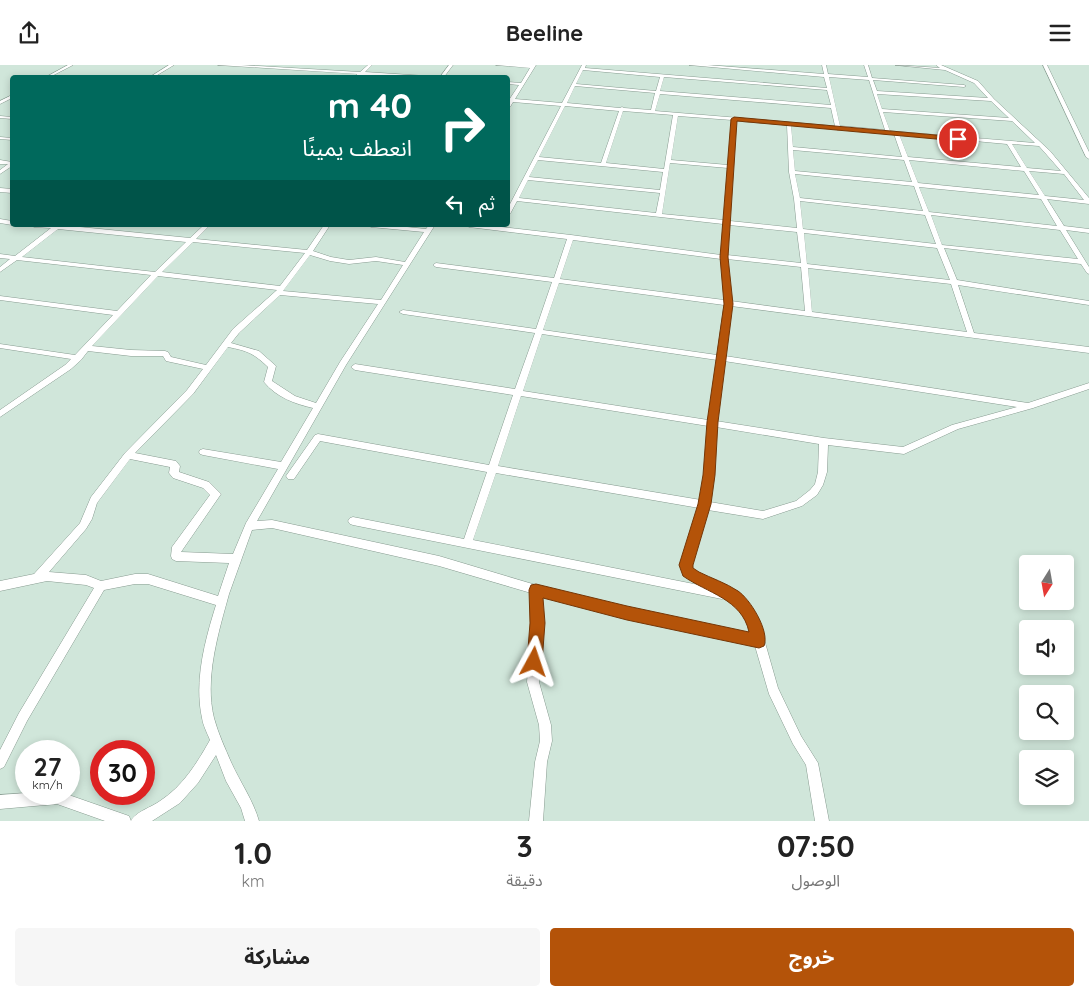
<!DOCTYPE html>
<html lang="ar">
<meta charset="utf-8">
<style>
:root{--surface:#fff;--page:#f6f6f6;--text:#222;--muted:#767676;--accent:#b45309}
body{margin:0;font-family:Quicksand,"Noto Sans Arabic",sans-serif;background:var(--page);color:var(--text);direction:rtl;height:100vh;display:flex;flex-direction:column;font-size:19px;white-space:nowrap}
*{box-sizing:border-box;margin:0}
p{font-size:16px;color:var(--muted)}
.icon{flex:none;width:28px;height:28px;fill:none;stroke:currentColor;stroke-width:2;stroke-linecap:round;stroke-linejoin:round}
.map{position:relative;height:756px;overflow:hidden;direction:ltr}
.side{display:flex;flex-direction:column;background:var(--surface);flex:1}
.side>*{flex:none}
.top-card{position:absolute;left:10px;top:10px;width:500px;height:152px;border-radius:5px;box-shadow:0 2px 8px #0003;direction:rtl;background:#00695c;color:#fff;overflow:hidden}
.needle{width:32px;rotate:191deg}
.tools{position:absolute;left:1019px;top:490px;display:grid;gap:10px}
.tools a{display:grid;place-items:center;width:55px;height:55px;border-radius:5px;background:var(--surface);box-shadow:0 2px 8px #0003;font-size:25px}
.speed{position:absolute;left:15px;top:675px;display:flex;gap:10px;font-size:25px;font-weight:700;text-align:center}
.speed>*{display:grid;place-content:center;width:65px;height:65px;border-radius:50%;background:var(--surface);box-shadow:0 2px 8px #0003;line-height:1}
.speed small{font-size:12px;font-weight:400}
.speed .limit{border:8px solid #d22;background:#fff;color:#111}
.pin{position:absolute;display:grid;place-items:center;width:42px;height:42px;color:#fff;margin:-21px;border:2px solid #fff;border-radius:50%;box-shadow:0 1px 5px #0007}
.me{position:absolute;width:55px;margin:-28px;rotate:5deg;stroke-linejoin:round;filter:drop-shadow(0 0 4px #0008)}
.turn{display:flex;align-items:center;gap:18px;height:105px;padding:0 15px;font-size:22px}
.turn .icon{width:65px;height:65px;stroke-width:2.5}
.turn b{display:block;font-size:35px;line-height:42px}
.then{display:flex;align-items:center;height:48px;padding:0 15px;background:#0003;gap:10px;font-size:19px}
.eta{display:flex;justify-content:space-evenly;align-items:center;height:85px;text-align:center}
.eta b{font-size:30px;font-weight:700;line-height:35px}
.action{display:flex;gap:10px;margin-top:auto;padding:10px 15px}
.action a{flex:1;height:58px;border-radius:5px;background:var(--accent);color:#fff;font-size:20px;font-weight:700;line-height:58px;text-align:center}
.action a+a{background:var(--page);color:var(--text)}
header{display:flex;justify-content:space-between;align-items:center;height:65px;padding:0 15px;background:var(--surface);font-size:22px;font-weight:700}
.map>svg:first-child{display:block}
</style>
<header><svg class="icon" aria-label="menu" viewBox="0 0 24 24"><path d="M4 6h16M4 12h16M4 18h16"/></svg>Beeline<svg class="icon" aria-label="share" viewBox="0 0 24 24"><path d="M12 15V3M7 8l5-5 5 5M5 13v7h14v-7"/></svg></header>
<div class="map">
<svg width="1089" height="756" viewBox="0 0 1089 756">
<rect width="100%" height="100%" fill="#d0e6da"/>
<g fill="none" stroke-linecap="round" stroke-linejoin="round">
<defs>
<g id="minor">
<polygon points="68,0 73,0 50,12 46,12"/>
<polygon points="169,0 174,0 154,12 150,12"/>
<polygon points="218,0 241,0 360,7 368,0 372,0 365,7 426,11 428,12 362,10 358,12 356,11 357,9"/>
<polygon points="449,0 453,0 444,12 440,12"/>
<path d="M 496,0 L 536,0 L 515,34 L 562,38 L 582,0 L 586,0 L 585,3 L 827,23 L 824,12 L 689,0 L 707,0 L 824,9 L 822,0 L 826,0 L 828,9 L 868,12 L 864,0 L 868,0 L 872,13 L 964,20 L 966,21 L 964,22 L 873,15 L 877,26 L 988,33 L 974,18 L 945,5 L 895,0 L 940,3 L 936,0 L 941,0 L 978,16 L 994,34 L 1050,86 L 1089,133 L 1089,139 L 1047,134 L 1064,161 L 1089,164 L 1089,168 L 1066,165 L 1089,202 L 1089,209 L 1087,208 L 1081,199 L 944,183 L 957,215 L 1089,236 L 1089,240 L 958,220 L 974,268 L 1089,282 L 1089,288 L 731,241 L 725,291 L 1028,338 L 1089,318 L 1089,324 L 1033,343 L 958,364 L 904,389 L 828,380 L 827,407 L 823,420 L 817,430 L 802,441 L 763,454 L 708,445 L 691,500 L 692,504 L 739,527 L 758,553 L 778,623 L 801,671 L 818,698 L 829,756 L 815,756 L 806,700 L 793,679 L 769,629 L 755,581 L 627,553 L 542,531 L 542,558 L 539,617 L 551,660 L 552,676 L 547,697 L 543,756 L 529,756 L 535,697 L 540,676 L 539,660 L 527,617 L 532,558 L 531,528 L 439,501 L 272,463 L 252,465 L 229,529 C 219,566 204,613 214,653 C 218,668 225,683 231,697 C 240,717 253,735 259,756 L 245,756 L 241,743 L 226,716 L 216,690 L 198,718 L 180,738 L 152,756 L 131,756 C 135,747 152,742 160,736 C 183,721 197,698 210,675 C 207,668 203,660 202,653 C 194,616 205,575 216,540 L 148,519 L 135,519 L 104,525 L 27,656 L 4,702 L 0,704 L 0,685 L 19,648 L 94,523 L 86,520 L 47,516 L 0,526 L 0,516 L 34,509 L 80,458 L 91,432 L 125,388 L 187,325 L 203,304 L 166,296 L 163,291 L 131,291 L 88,286 L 81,295 L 71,304 L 0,352 L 0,345 L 65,300 L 71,294 L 0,283 L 0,279 L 75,290 L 113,250 L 0,235 L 0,231 L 117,246 L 151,210 L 17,195 L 0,207 L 0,202 L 10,194 L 0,193 L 0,189 L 15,191 L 51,163 L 34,162 L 31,160 L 60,160 L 190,173 L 204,160 L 210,160 L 196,174 L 307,185 L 324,160 L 330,160 L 313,186 L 331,192 L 349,195 L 376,192 L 405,197 L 424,167 L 371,162 L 368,160 L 388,160 L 426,164 L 429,160 L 435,160 L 346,300 L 257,456 L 272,455 L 439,491 L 536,520 L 627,543 L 752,569 C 748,556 738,538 726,532 L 722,534 L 353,460 L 350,459 L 348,456 L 350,453 L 353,452 L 464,474 L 487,407 L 320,376 L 294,414 L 288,414 L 286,411 L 315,370 L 318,369 L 489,400 L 513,330 L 355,305 L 351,302 L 355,299 L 515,324 L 535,268 L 403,249 L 399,247 L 403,245 L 536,264 L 552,217 L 436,202 L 433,200 L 436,198 L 554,213 L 567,174 L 469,162 L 466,160 L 484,160 L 571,170 L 721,190 L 723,159 L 517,136 L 510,149 L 508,150 L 508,143 L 561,41 L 513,37 L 510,42 L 508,42 L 509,35 L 519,20 L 508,19 L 508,17 L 521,18 L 530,3 ZM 583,5 L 660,12 L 656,26 L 576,19 ZM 664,12 L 827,25 L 831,40 L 660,26 ZM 829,12 L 869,15 L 885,65 L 840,61 ZM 575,21 L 655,28 L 651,45 L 624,43 L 622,42 L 620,43 L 567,38 ZM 660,29 L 831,43 L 835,61 L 655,46 ZM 877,29 L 991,36 L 1009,53 L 882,44 ZM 565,41 L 619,46 L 601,98 L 539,92 ZM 623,46 L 673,50 L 664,104 L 606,98 ZM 883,47 L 1012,56 L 1035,78 L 890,66 ZM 678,51 L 732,55 L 728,100 L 671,95 ZM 736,56 L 787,60 L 789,107 L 794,134 L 797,163 L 730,156 ZM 791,60 L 836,64 L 838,65 L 840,64 L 894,69 L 902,92 L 793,82 ZM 899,69 L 1007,79 L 1021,102 L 908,92 ZM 1012,79 L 1039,81 L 1061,106 L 1027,103 ZM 793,85 L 904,95 L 912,117 L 795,106 ZM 538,95 L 663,107 L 660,125 L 529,112 ZM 909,95 L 1024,106 L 1039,130 L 918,118 ZM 670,98 L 728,103 L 724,155 L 662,149 ZM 1029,106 L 1064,109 L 1084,135 L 1045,131 ZM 795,109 L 914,121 L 923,146 L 800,133 ZM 528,115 L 660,128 L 656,148 L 519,133 ZM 919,122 L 1041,134 L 1057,161 L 929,147 ZM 800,136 L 925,150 L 936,179 L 803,164 ZM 931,150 L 1060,165 L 1078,194 L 942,180 ZM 729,160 L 797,167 L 801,198 L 727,190 ZM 58,164 L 186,177 L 155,207 L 22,192 ZM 804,168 L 937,183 L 950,215 L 807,199 ZM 573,175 L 721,194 L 724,235 L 560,214 ZM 193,177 L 305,188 L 280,221 L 162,207 ZM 310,190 L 330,196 L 349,199 L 376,196 L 403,200 L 381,235 L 283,226 ZM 727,194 L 801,202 L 805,246 L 731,236 ZM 808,203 L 951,219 L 967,267 L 812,247 ZM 158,211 L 277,225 L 233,264 L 206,300 L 171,292 L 168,287 L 165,286 L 131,285 L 92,281 ZM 559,218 L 724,240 L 717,290 L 543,265 ZM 280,230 L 378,239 L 340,297 L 316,338 L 295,331 L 272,316 L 276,301 L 259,286 L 231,278 L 239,268 ZM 542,269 L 717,295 L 708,355 L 523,326 ZM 228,282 C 248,286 253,288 268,302 L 264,317 C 276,332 295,339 313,343 L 281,397 L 203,384 L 200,385 L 199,387 L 200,389 L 203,390 L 278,404 L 246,458 L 233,489 L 181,487 L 221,429 L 209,417 L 179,407 L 180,401 L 176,396 L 135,388 L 193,329 ZM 724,296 L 1017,342 L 952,360 L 903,382 L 824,373 L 716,356 ZM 521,331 L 708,361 L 704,410 L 701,435 L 498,401 ZM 716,362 L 819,379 L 818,407 L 815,419 L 810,425 L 796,436 L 763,446 L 710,437 L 714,410 ZM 130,394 L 170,402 L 169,408 L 173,413 L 203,423 L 210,430 L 172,482 L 171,491 L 172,494 L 176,496 L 229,498 L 218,531 L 148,509 L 135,509 L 101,516 L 86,510 L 49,507 L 86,464 L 92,454 L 97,438 ZM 496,408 L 699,443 L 681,500 L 684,510 L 704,521 L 473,475 Z"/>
<polygon points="1043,0 1047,0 1089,87 1089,94 1086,92"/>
<polygon points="10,31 12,31 12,33 0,39 0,36"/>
<polygon points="0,51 12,52 12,54 0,53"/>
<polygon points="0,72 12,73 12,75 0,74"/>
<polygon points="0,95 12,97 12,101 0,109 0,105 8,99 0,99"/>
<polygon points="0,123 12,124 12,128 0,127"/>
<polygon points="0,154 12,156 12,160 0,158"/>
<polygon points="26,728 66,729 129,751 131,756 105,756 57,739 0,744 0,730"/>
</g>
</defs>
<use href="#minor" stroke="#879b90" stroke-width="1"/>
<use href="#minor" fill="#fff" fill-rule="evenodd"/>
</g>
<path fill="#b45309" stroke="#753606" d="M 734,52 L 958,72 L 962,74 L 958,76 L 737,56 L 728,192 L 733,239 L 718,357 L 715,410 L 711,439 L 693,500 L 693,503 L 699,507 C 711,513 726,518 738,526 C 750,534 770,566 764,581 L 759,583 L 627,555 L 543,533 L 545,558 L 542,597 L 540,603 L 534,605 L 529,603 L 527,597 L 530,558 L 529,525 L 531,520 L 536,519 L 627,541 L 749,567 C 742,534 707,528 683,511 L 679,500 L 698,439 L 703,410 L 707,357 L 724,239 L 720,192 L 731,54 Z"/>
</svg>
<div class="tools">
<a><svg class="needle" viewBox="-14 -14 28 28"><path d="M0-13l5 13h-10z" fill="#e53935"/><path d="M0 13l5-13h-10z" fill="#767676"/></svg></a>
<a><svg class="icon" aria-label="sound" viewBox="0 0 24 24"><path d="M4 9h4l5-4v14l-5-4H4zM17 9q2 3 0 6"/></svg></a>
<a><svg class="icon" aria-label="search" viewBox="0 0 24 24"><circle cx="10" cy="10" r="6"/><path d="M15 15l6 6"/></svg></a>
<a><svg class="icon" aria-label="layers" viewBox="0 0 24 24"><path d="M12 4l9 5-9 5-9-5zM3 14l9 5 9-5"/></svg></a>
</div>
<div class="speed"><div>27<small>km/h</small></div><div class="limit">30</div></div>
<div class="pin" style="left:958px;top:74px;background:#d93025"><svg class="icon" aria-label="arrive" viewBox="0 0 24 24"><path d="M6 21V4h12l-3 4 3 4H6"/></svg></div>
<svg class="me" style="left:534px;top:597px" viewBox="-20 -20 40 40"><path d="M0-17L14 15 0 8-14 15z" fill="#b45309" stroke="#fff" stroke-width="4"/></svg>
<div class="top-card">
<div class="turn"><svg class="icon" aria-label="right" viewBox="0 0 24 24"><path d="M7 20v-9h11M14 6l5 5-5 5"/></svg><div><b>40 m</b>انعطف يمينًا</div></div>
<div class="then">ثم<svg class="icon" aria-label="left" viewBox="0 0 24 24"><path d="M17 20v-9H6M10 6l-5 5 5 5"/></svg></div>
</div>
</div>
<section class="side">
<div class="eta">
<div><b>07:50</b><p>الوصول</p></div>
<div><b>3</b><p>دقيقة</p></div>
<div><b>1.0</b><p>km</p></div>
</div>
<div class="action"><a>خروج</a><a>مشاركة</a></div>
</section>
